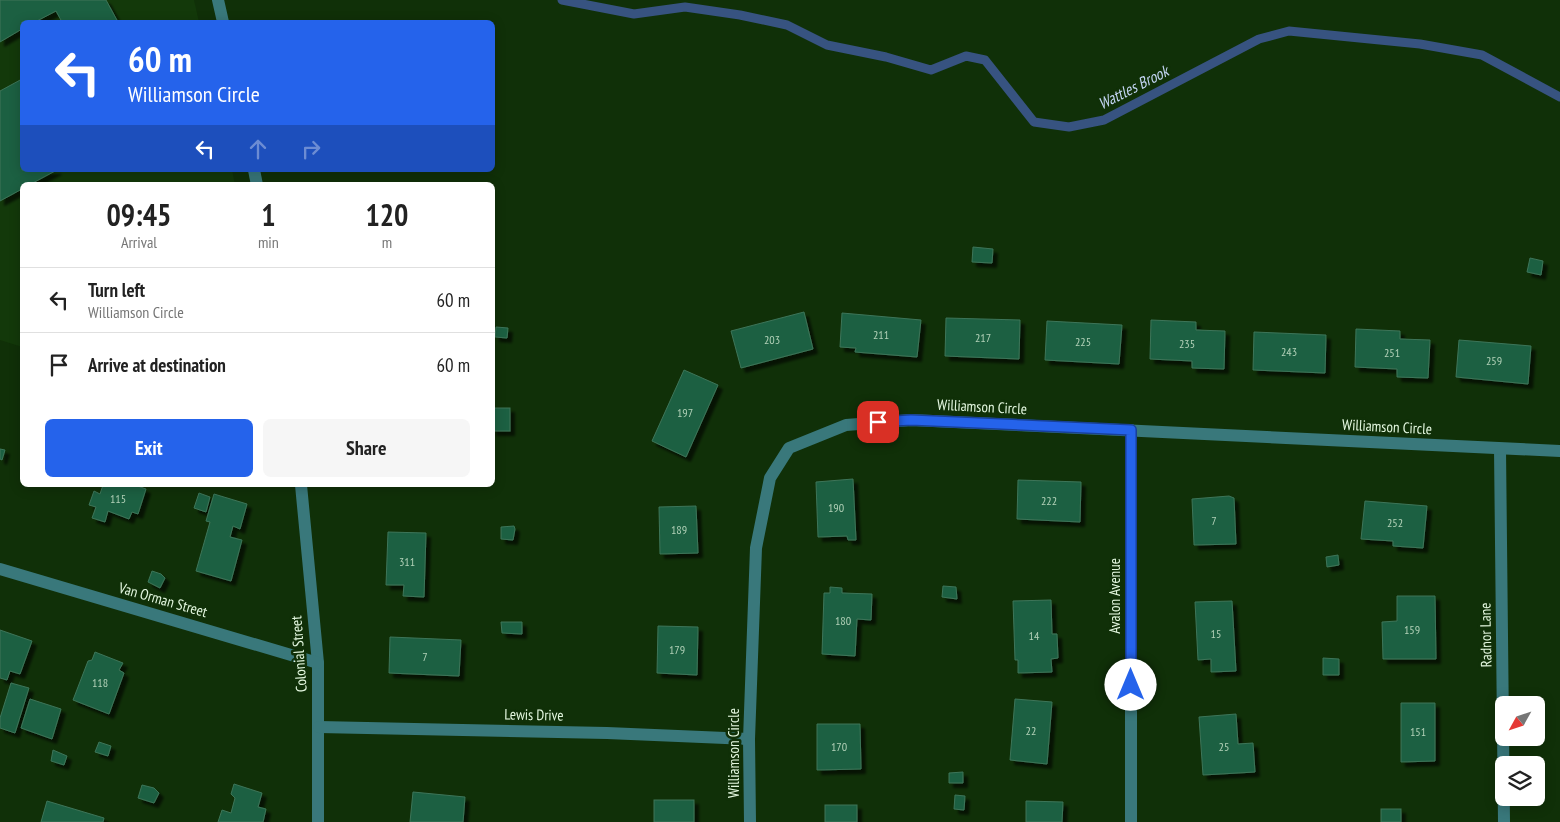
<!DOCTYPE html>
<style>
:root{--surface:#fff;--page:#f6f6f6;--text:#222;--muted:#767676;--line:#e0e0e0;--accent:#2563eb}
body{margin:0;font-family:"PT Sans Narrow",sans-serif;background:var(--page);color:var(--text);height:100vh;display:flex;flex-direction:column;font-size:19px;white-space:nowrap}
*{box-sizing:border-box;margin:0}
p{font-size:16px;color:var(--muted)}
.icon{flex:none;width:28px;height:28px;fill:none;stroke:currentColor;stroke-width:2;stroke-linecap:round;stroke-linejoin:round}
.map{position:relative;flex:1;overflow:hidden}
.details{position:absolute;left:20px;top:182px;width:475px;height:305px;display:flex;flex-direction:column;background:var(--surface);border-radius:8px;box-shadow:0 2px 12px #0003}
.details>*{flex:none}
.top-card{position:absolute;left:20px;top:20px;width:475px;height:152px;border-radius:8px;box-shadow:0 2px 12px #0003;background:#2563eb;color:#fff;overflow:hidden}
.needle{width:32px;rotate:230deg}
.controls{position:absolute;left:1495px;top:696px;display:grid;gap:10px}
.controls a{display:grid;place-items:center;width:50px;height:50px;border-radius:8px;background:var(--surface);box-shadow:0 2px 12px #0003;font-size:25px}
.pin{position:absolute;display:grid;place-items:center;width:42px;height:42px;color:#fff;margin:-21px;border-radius:10px;box-shadow:0 2px 8px #0006}
.me{position:absolute;width:55px;margin:-28px;rotate:0deg;stroke-linejoin:round;filter:drop-shadow(0 0 4px #0008)}
.turn{display:flex;align-items:center;gap:18px;height:105px;padding:0 25px;font-size:22px}
.turn .icon{width:65px;height:65px;stroke-width:2.5}
.turn b{display:block;font-size:35px;line-height:42px}
.lanes{display:flex;align-items:center;height:48px;padding:0 25px;background:#0003;justify-content:center;gap:25px;direction:ltr}
.lanes .off{opacity:.35}
.eta{display:flex;justify-content:space-evenly;align-items:center;height:85px;text-align:center}
.eta b{font-size:30px;font-weight:600;line-height:35px}
.action{display:flex;gap:10px;margin-top:auto;padding:10px 25px}
.action a{flex:1;height:58px;border-radius:8px;background:var(--accent);color:#fff;font-size:20px;font-weight:600;line-height:58px;text-align:center}
.action a+a{background:var(--page);color:var(--text)}
ul{padding:0;list-style:none}
li{display:flex;align-items:center;gap:15px;height:65px;padding:0 25px;border-top:1px solid var(--line)}
li div{flex:1}
li b{display:block;font-size:19px}
li em{font-style:normal}
.map>svg:first-child{display:block}
</style>
<div class="map">
<svg width="1560" height="822" viewBox="0 0 1560 822">
<defs>
<filter id="shadow"><feDropShadow dx="4.5" dy="4.5" stdDeviation="1" flood-color="#0009"/></filter>
</defs>
<rect width="100%" height="100%" fill="#103008"/>
<polygon fill="#13390a" points="0,0 194,0 199,22 22,22 22,170 232,170 235,185 22,185 22,347 0,340"/>
<g fill="none" stroke-linecap="round" stroke-linejoin="round">
<polyline stroke="#375380" stroke-width="9" points="562,0 634,14 685,7 740,15 787,25 827,45 886,57 931,70 966,56 985,60 1034,122 1069,127 1104,120 1259,39 1289,31 1420,44 1482,55 1560,97"/>
</g>
<g fill="#1e6042" stroke="#3d7559" filter="url(#shadow)">
<polygon points="0,0 106,0 118,22 62,22 56,11 35,22 22,22 22,29 0,42"/>
<polygon points="22,79 22,170 57,170 29,185 22,185 22,189 0,201 0,91"/>
<polygon points="973,247 993,249 992,263 972,262"/>
<polygon points="1530,258 1543,261 1541,275 1527,272"/>
<polygon points="804,312 813,349 741,368 731,331"/>
<polygon points="842,313 921,320 917,357 855,352 856,348 840,347"/>
<polygon points="946,318 1020,320 1019,359 945,356"/>
<polygon points="1151,320 1196,322 1196,330 1225,331 1224,369 1192,368 1192,361 1150,359"/>
<polygon points="1047,321 1122,325 1119,364 1045,360"/>
<polygon points="496,327 508,328 507,338 495,337"/>
<polygon points="1356,329 1400,331 1400,339 1430,340 1428,378 1397,377 1397,369 1355,367"/>
<polygon points="1254,332 1326,335 1325,373 1253,370"/>
<polygon points="1459,340 1531,346 1528,384 1456,377"/>
<polygon points="684,370 718,385 686,457 652,441"/>
<rect x="492" y="408" width="18" height="23"/>
<polygon points="0,449 5,450 2,460 0,459"/>
<polygon points="853,479 856,540 848,540 847,536 818,537 816,482"/>
<polygon points="1018,480 1081,482 1080,522 1017,519"/>
<polygon points="103,485 135,485 146,489 138,514 132,512 129,519 108,511 105,522 92,518 96,507 89,505 94,491 100,494"/>
<polygon points="199,493 210,497 206,512 194,508"/>
<polygon points="214,494 247,504 240,529 233,526 230,537 242,540 231,581 196,571 210,522 206,521"/>
<polygon points="1229,496 1234,498 1236,544 1194,545 1192,499"/>
<polygon points="1365,501 1427,506 1423,548 1393,546 1393,541 1361,539"/>
<polygon points="696,506 698,553 660,554 659,507"/>
<polygon points="514,526 515,529 513,540 501,539 501,527"/>
<polygon points="388,532 426,533 424,597 403,596 404,585 386,585"/>
<polygon points="1338,555 1339,565 1327,567 1326,557"/>
<polygon points="152,571 161,574 165,578 160,588 148,582"/>
<polygon points="943,586 956,587 957,599 942,597"/>
<polygon points="830,587 842,588 842,593 872,594 871,620 857,619 855,656 822,654 824,593 830,593"/>
<polygon points="1397,596 1435,596 1436,659 1383,659 1382,622 1397,621"/>
<polygon points="1051,600 1052,634 1057,634 1058,658 1051,659 1052,672 1018,673 1018,660 1015,660 1013,601"/>
<polygon points="1232,601 1236,671 1211,672 1211,659 1198,660 1195,602"/>
<polygon points="501,622 522,622 522,634 502,633"/>
<polygon points="658,626 698,627 697,675 657,673"/>
<polygon points="0,630 32,641 20,674 10,671 7,680 0,678"/>
<polygon points="390,637 461,640 459,676 389,673"/>
<polygon points="95,652 123,663 119,670 124,673 109,714 73,700 88,661 92,660"/>
<polygon points="1323,658 1339,659 1339,675 1323,675"/>
<polygon points="11,683 29,688 15,733 0,728 0,718"/>
<polygon points="30,699 61,709 52,739 21,728"/>
<polygon points="1015,699 1052,702 1047,764 1010,760"/>
<polygon points="1401,703 1435,703 1435,761 1401,762"/>
<polygon points="1236,714 1238,744 1253,743 1255,772 1203,775 1199,717"/>
<polygon points="817,724 860,724 861,769 817,770"/>
<polygon points="99,742 111,746 108,756 95,752"/>
<polygon points="53,750 67,756 64,765 51,761"/>
<polygon points="963,772 963,783 949,783 949,773"/>
<polygon points="234,784 262,793 258,807 266,809 263,822 218,822 222,810 231,813 235,798 231,794"/>
<polygon points="142,785 154,788 159,793 154,803 138,798"/>
<polygon points="413,792 465,797 463,822 410,822"/>
<polygon points="955,795 965,796 964,810 954,809"/>
<rect x="654" y="800" width="40" height="22"/>
<polygon points="47,801 104,818 103,822 41,822"/>
<polygon points="1026,801 1063,802 1062,822 1026,822"/>
<rect x="825" y="805" width="32" height="17"/>
<rect x="1381" y="809" width="20" height="13"/>
</g>
<g fill="none" stroke-linecap="round" stroke-linejoin="round">
<g stroke="#39787b" stroke-width="12">
<polyline points="218,0 223,22"/>
<polyline points="254,170 257,185"/>
<polyline points="1500,449 1504,822"/>
<polyline points="301,485 318,663 318,822"/>
<polyline points="0,569 318,663"/>
<polyline points="319,727 607,733 749,739"/>
<polyline points="750,822 749,739 756,548 770,478 789,448 846,425 911,420 1560,451"/>
<polyline points="1131,822 1131,430"/>
</g>
</g>
<g fill="none" stroke-linecap="round" stroke-linejoin="round">
<defs>
<polyline id="route" points="878,422 911,420 1131,430 1131,685"/>
</defs>
<use href="#route" stroke="#184099" stroke-width="12"/>
<use href="#route" stroke="#2563eb" stroke-width="9"/>
</g>
<g text-anchor="middle" stroke-width="5" stroke-linejoin="round" paint-order="stroke">
<g font-size="12" fill="#b2d1b8">
<text x="881" y="339">211</text>
<text x="983" y="342">217</text>
<text x="772" y="344">203</text>
<text x="1083" y="346">225</text>
<text x="1187" y="348">235</text>
<text x="1289" y="356">243</text>
<text x="1392" y="357">251</text>
<text x="1494" y="365">259</text>
<text x="685" y="417">197</text>
<text x="118" y="503">115</text>
<text x="1049" y="505">222</text>
<text x="836" y="512">190</text>
<text x="1214" y="525">7</text>
<text x="1395" y="527">252</text>
<text x="679" y="534">189</text>
<text x="407" y="566">311</text>
<text x="843" y="625">180</text>
<text x="1412" y="634">159</text>
<text x="1216" y="638">15</text>
<text x="1034" y="640">14</text>
<text x="677" y="654">179</text>
<text x="425" y="661">7</text>
<text x="100" y="687">118</text>
<text x="1031" y="735">22</text>
<text x="1418" y="736">151</text>
<text x="839" y="751">170</text>
<text x="1224" y="751">25</text>
</g>
<g font-size="15" fill="#e3f7df" stroke="#103008">
<text transform="translate(982 407) rotate(3)" y="5">Williamson Circle</text>
<text transform="translate(1387 427) rotate(3)" y="5">Williamson Circle</text>
<text transform="translate(1115 596) rotate(-90)" y="5">Avalon Avenue</text>
<text transform="translate(163 600) rotate(16)" y="5">Van Orman Street</text>
<text transform="translate(1486 635) rotate(-91)" y="5">Radnor Lane</text>
<text transform="translate(299 654) rotate(-94)" y="5">Colonial Street</text>
<text transform="translate(534 715) rotate(1)" y="5">Lewis Drive</text>
<text transform="translate(734 753) rotate(-90)" y="5">Williamson Circle</text>
</g>
<g font-size="16" font-style="italic" fill="#c3d5f3" stroke="#103008">
<text transform="translate(1133 87) rotate(-27)" y="6">Wattles Brook</text>
</g>
</g>
</svg>
<div class="controls">
<a><svg class="needle" viewBox="-14 -14 28 28"><path d="M0-13l5 13h-10z" fill="#e53935"/><path d="M0 13l5-13h-10z" fill="#767676"/></svg></a>
<a><svg class="icon" aria-label="layers" viewBox="0 0 24 24"><path d="M12 4l9 5-9 5-9-5zM3 14l9 5 9-5"/></svg></a>
</div>
<div class="pin" style="left:878px;top:422px;background:#d93025"><svg class="icon" aria-label="arrive" viewBox="0 0 24 24"><path d="M6 21V4h12l-3 4 3 4H6"/></svg></div>
<svg class="me" style="left:1131px;top:685px" viewBox="-20 -20 40 40"><circle r="19" fill="#fff"/><path d="M0-13L10 11 0 6-10 11z" fill="#2563eb"/></svg>
<div class="top-card">
<div class="turn"><svg class="icon" aria-label="left" viewBox="0 0 24 24"><path d="M17 20v-9H6M10 6l-5 5 5 5"/></svg><div><b>60 m</b>Williamson Circle</div></div>
<div class="lanes"><svg class="icon" aria-label="left" viewBox="0 0 24 24"><path d="M17 20v-9H6M10 6l-5 5 5 5"/></svg><svg class="icon off" aria-label="ahead" viewBox="0 0 24 24"><path d="M12 20V5M6 11l6-6 6 6"/></svg><svg class="icon off" aria-label="right" viewBox="0 0 24 24"><path d="M7 20v-9h11M14 6l5 5-5 5"/></svg></div>
</div>
<section class="details">
<div class="eta">
<div><b>09:45</b><p>Arrival</p></div>
<div><b>1</b><p>min</p></div>
<div><b>120</b><p>m</p></div>
</div>
<ul>
<li><svg class="icon" aria-label="left" viewBox="0 0 24 24"><path d="M17 20v-9H6M10 6l-5 5 5 5"/></svg><div><b>Turn left</b><p>Williamson Circle</p></div><em>60 m</em></li>
<li><svg class="icon" aria-label="arrive" viewBox="0 0 24 24"><path d="M6 21V4h12l-3 4 3 4H6"/></svg><div><b>Arrive at destination</b></div><em>60 m</em></li>
</ul>
<div class="action"><a>Exit</a><a>Share</a></div>
</section>
</div>
